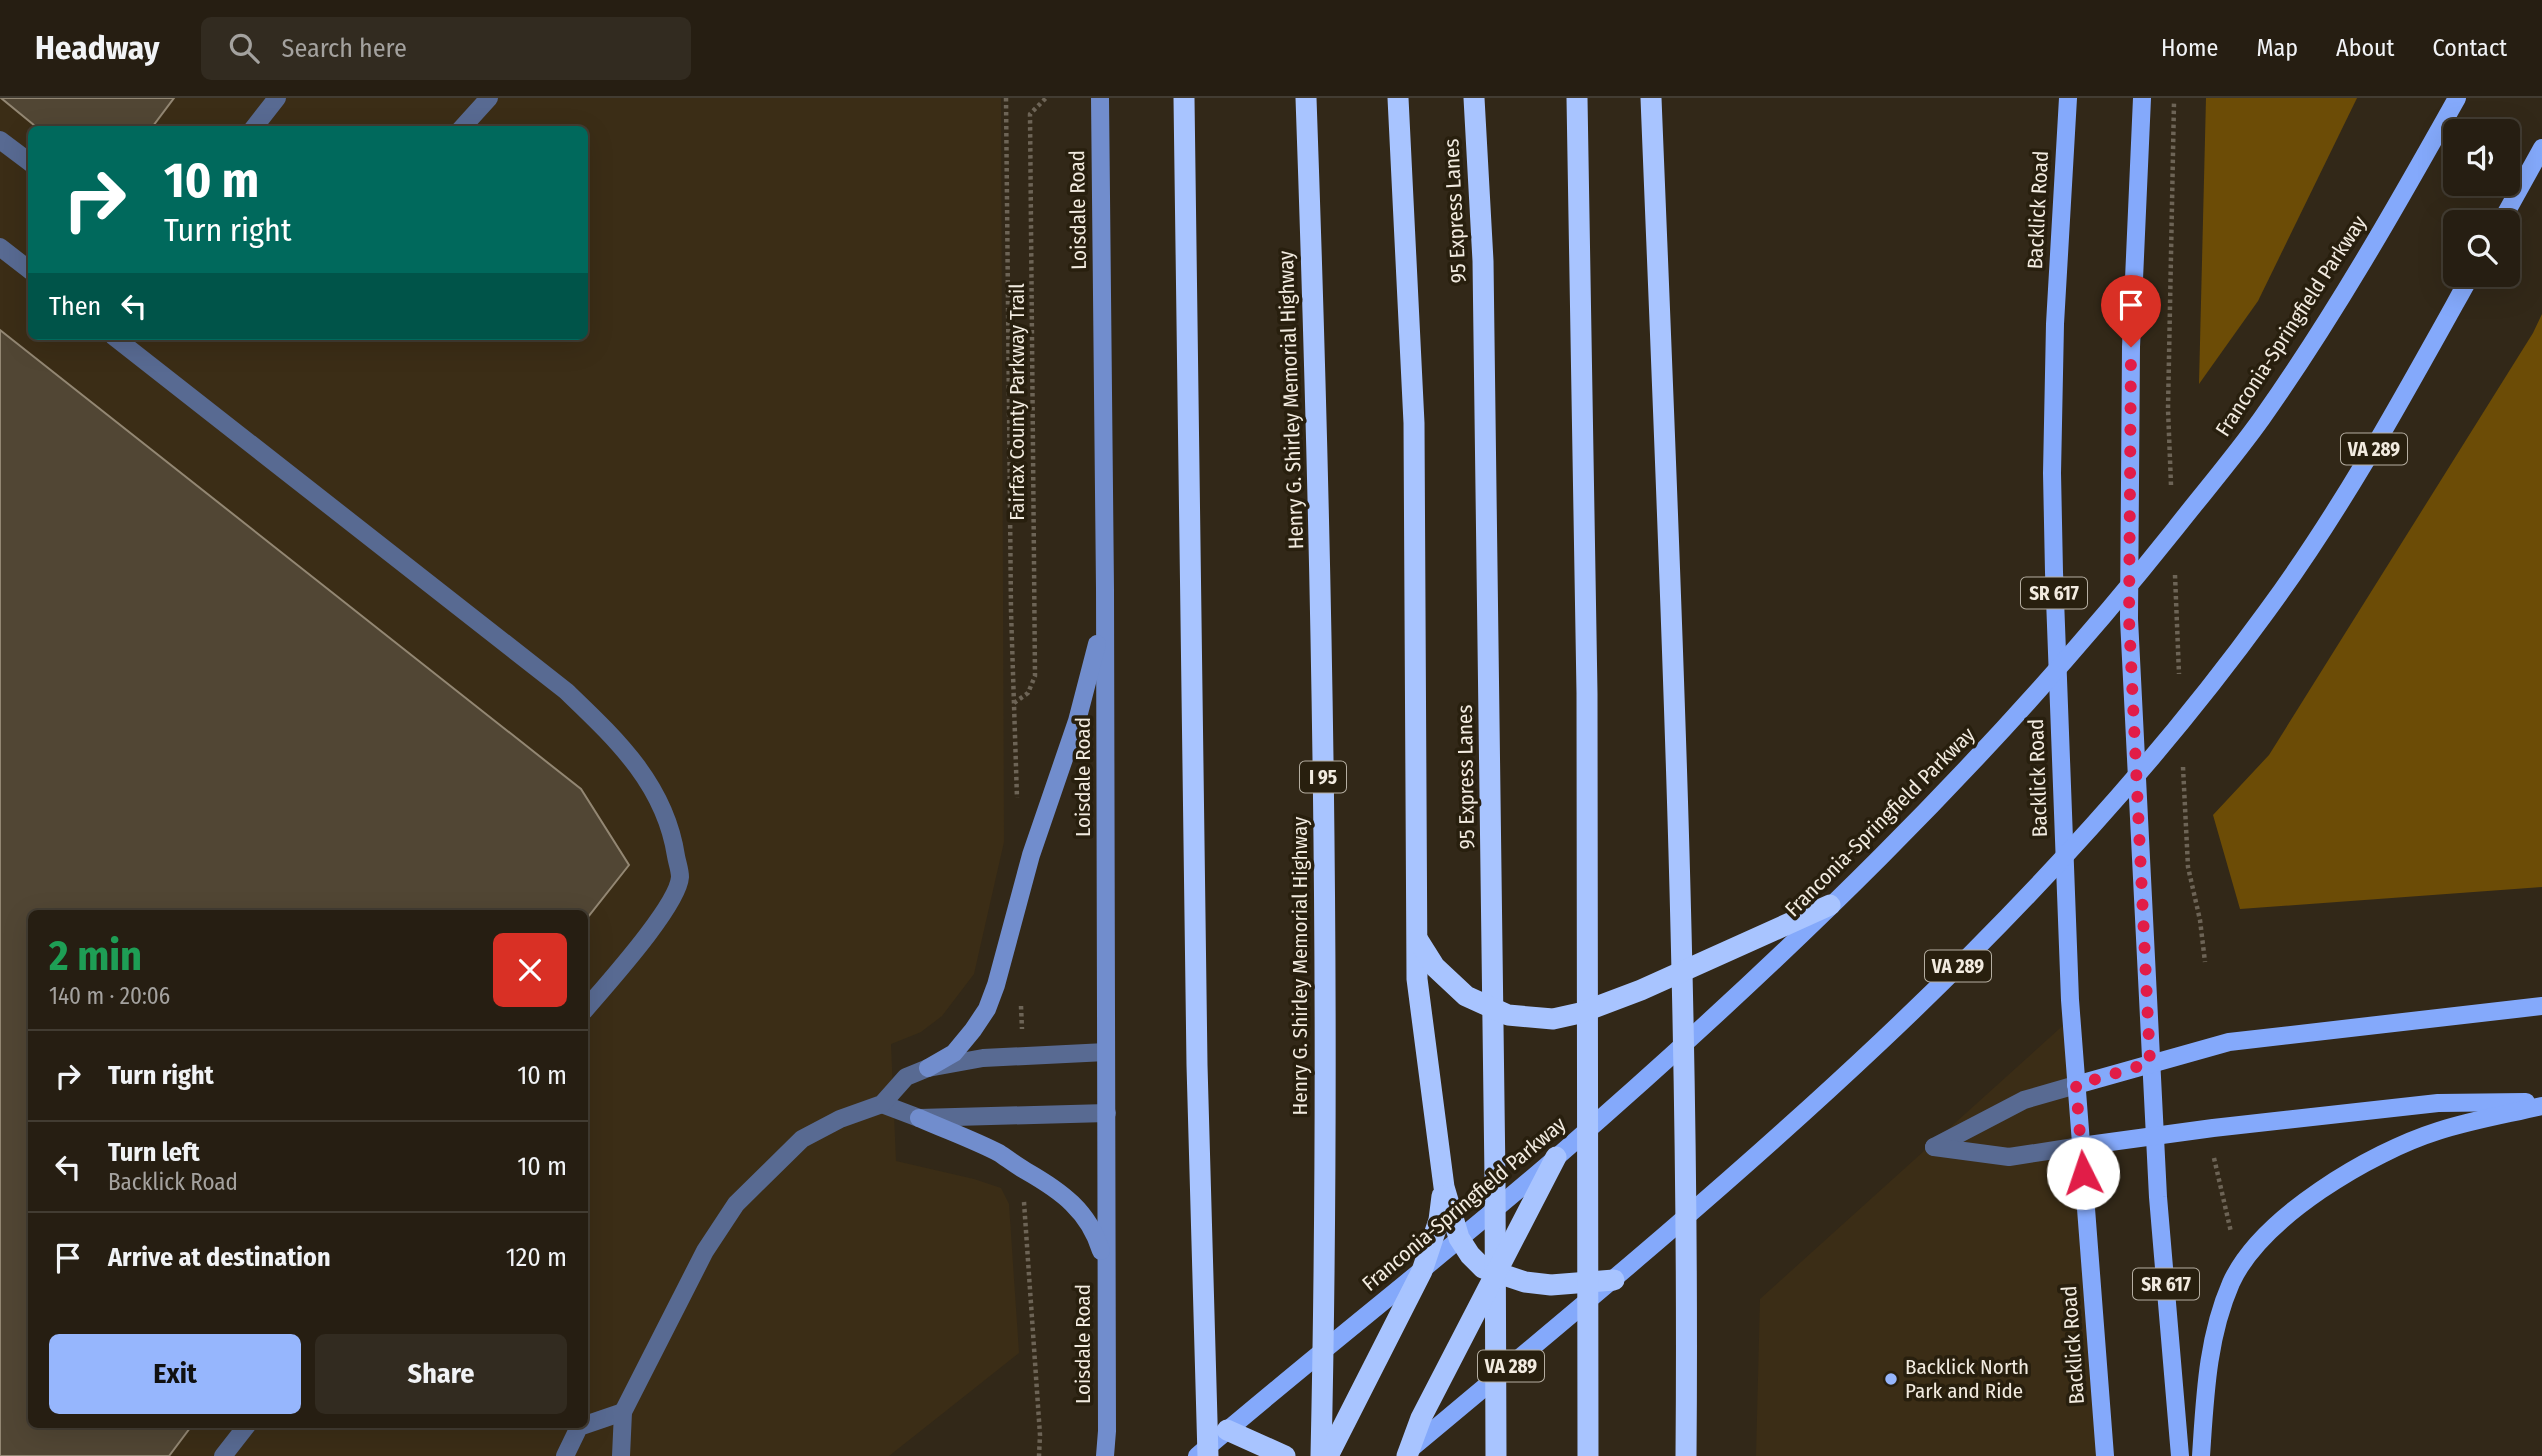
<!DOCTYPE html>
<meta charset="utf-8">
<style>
:root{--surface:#261e12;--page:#322b20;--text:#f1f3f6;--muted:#a4a29f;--line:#423c32;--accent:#96b6fd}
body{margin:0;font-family:"Fira Sans Condensed",sans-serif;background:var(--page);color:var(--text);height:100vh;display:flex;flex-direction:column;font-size:26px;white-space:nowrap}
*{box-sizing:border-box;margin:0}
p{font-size:23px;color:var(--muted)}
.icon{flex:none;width:38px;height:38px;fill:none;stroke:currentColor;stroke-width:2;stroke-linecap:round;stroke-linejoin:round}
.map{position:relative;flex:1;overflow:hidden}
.side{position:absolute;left:28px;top:812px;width:560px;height:518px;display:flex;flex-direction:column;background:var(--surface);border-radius:10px;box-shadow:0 7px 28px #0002,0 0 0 2px var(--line)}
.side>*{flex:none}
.guide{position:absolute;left:28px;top:28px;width:560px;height:214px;border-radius:10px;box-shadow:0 7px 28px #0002,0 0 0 2px var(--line);background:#00695c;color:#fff;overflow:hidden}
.controls{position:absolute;left:2443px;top:21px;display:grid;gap:14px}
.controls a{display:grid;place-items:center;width:77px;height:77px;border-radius:10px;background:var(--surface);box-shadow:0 7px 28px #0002,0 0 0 2px var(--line);font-size:35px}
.pin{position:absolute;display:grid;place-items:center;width:60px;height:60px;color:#fff;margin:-72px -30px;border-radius:50% 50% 50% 0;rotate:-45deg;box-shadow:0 0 7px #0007}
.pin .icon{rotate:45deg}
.me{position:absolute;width:77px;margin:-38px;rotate:356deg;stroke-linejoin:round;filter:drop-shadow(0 0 5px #0008)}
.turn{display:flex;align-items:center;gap:24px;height:147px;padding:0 21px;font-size:32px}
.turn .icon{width:91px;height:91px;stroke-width:2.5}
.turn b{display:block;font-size:49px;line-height:60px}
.then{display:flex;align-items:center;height:66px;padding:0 21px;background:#0003;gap:14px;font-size:26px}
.round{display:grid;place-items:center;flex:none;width:74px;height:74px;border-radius:10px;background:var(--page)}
.overview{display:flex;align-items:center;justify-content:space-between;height:119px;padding:0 21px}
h1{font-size:42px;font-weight:700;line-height:52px;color:#1e9e55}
.primary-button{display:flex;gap:14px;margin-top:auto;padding:14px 21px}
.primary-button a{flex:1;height:80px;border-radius:10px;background:var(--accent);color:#111;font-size:28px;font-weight:700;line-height:80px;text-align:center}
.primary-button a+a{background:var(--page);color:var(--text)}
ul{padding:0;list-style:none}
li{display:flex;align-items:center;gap:21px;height:91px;padding:0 21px;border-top:2px solid var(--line)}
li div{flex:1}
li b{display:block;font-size:26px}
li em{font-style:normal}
header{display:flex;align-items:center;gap:42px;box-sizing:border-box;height:98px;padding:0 35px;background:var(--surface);border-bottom:2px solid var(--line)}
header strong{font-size:33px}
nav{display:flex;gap:38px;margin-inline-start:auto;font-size:24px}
.search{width:490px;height:63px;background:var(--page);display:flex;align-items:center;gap:18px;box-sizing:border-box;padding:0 24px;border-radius:10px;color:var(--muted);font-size:26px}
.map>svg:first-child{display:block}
</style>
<header>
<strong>Headway</strong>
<div class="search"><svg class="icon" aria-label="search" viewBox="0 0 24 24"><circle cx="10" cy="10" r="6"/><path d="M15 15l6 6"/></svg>Search here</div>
<nav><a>Home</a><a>Map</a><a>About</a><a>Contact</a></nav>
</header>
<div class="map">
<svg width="2542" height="1358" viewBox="0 0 2542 1358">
<rect width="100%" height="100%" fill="#322818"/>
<g fill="#3b2d16" fill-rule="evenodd">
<path d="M 0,0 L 1001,0 L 1004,744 L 974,876 L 942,918 L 921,934 L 891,946 L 896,1063 L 974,1081 L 1001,1090 L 1009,1106 L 1019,1255 L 889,1358 L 0,1358 ZM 32,32 L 584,32 L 584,238 L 32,238 ZM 32,816 L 584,816 L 584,1326 L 32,1326 Z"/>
<polygon points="2079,913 2111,1358 1756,1358 1760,1201"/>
</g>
<g fill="#6c4c06">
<polygon points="2206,0 2357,0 2258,203 2199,286"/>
<polygon points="2542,216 2542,789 2240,811 2213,717 2269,657 2533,235"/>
</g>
<g fill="#514634" stroke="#938773" stroke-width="2">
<polygon points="1,0 174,0 150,32 40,32"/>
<polygon points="0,232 581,691 629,767 584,824 584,816 32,816 32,1326 193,1326 169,1358 0,1358"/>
</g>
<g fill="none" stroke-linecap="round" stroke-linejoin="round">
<g stroke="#6d6456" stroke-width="4.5" stroke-dasharray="3.5 3.5" stroke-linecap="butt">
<polyline points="1006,0 1011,513 1017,700"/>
<polyline points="2171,387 2168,311 2174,4"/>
<polyline points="2175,477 2179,576"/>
<polyline points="1014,605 1028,595 1035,578 1030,16 1046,0"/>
<polyline points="2183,669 2188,769 2200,822 2205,864"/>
<polyline points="1021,908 1022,931"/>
<polyline points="2214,1060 2231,1134"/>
<polyline points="1024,1104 1040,1337 1039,1358"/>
</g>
<g stroke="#586a92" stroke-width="18">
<polyline points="252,32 277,0"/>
<polyline points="460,32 489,0"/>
<polyline points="0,42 32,66"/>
<polyline points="0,149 32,174"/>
<path d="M 113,238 L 566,593 C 616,641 665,686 676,758 C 677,764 680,772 680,779 C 678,808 606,887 584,913"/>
<polyline points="882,1006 919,1020 1107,1015"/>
<polyline points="1934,1049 2024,1002 2076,987"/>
<polyline points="1934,1049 2009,1059 2081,1048"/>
<polyline points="223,1358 248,1326"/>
<polyline points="565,1358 579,1329 623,1314"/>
<polyline points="621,1358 623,1314 705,1153 736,1106 802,1041 840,1021 882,1006 906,979 928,970 983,960 1106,954"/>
</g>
<g stroke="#718dcd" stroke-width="18">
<polyline points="1100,0 1105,491 1107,1333 1105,1358"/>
<polyline points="928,970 954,955 973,932 987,911 996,887 1031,757 1077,623 1097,546"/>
<path d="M 919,1020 C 946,1032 974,1042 999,1055 C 1008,1061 1017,1068 1026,1073 C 1061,1093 1089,1113 1101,1153"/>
</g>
<g stroke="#84a9fb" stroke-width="18">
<polyline points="2068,0 2055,226 2052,375 2054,474 2070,902 2105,1358"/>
<polyline points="2142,0 2131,249 2129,521 2158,1099 2180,1358"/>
<polyline points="2501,124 2542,50"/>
<polyline points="2076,987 2229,944 2542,908"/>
<polyline points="2081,1048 2213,1030 2438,1005 2526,1004"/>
<path d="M 1408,1353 C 1715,1097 2030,840 2267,513 C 2345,407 2407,292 2471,177"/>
<path d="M 1197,1358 C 1316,1256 1440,1160 1558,1058 C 1780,865 1992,661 2175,431 C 2204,394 2235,358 2262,320 C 2334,218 2396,109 2457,0"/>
<path d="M 2201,1358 C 2205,1299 2207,1240 2231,1185 C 2261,1119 2371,1054 2438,1033 C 2472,1022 2508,1016 2542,1008"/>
</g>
<g stroke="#a8c4ff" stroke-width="21">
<polyline points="1184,0 1197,967 1208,1358"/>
<path d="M 1306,0 C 1322,452 1331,905 1321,1358"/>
<polyline points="1398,0 1414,325 1417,881 1444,1089 1459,1140 1470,1157 1483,1170 1525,1184 1551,1187 1614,1182"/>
<polyline points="1474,0 1483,163 1495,1080 1496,1358"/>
<polyline points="1577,0 1587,595 1588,1358"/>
<path d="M 1651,0 C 1669,452 1690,905 1686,1358"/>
<polyline points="1418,842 1435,869 1466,898 1508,917 1553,921 1580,915 1641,892 1830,807"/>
<polyline points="1227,1332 1285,1358"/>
<polyline points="1328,1358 1422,1173 1439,1122 1442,1098"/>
<polyline points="1407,1358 1421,1320 1556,1059"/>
</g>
</g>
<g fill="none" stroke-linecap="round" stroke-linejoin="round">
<polyline stroke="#e11d48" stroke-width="12" stroke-dasharray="0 21.6" points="2083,1075 2076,987 2150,965 2129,521 2131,249"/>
</g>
<circle fill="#96b6fd" stroke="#281f0e" stroke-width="2.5" cx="1891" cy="1281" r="7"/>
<g text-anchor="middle" stroke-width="7" stroke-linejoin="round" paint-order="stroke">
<g fill="#281f0e" stroke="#b5aea1" stroke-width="2">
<rect x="2341" y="335.5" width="66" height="31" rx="5"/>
<rect x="2021" y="479.5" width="66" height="31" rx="5"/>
<rect x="1300" y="663.5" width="46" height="31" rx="5"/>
<rect x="1925" y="852.5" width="66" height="31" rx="5"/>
<rect x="2133" y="1170.5" width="66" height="31" rx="5"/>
<rect x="1478" y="1252.5" width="66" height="31" rx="5"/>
</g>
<g font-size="19" font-weight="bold" fill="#f2ebe0">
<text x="2374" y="358">VA 289</text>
<text x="2054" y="502">SR 617</text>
<text x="1323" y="686">I 95</text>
<text x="1958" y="875">VA 289</text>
<text x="2166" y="1193">SR 617</text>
<text x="1511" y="1275">VA 289</text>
</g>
<g font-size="21" fill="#f2ebe0" stroke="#281f0e">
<text transform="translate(1078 112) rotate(-91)" y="7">Loisdale Road</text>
<text transform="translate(2038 112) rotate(-87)" y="7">Backlick Road</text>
<text transform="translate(1455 113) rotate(-93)" y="7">95 Express Lanes</text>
<text transform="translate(2291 228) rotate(-57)" y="7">Franconia-Springfield Parkway</text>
<text transform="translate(1291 302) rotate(-92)" y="7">Henry G. Shirley Memorial Highway</text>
<text transform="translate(1017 304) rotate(-90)" y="7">Fairfax County Parkway Trail</text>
<text transform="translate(1083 679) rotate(-90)" y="7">Loisdale Road</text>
<text transform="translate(1466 679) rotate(-91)" y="7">95 Express Lanes</text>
<text transform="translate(2038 680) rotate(-92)" y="7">Backlick Road</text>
<text transform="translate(1880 724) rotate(-45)" y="7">Franconia-Springfield Parkway</text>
<text transform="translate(1300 868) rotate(-90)" y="7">Henry G. Shirley Memorial Highway</text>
<text transform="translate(1464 1106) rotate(-40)" y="7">Franconia-Springfield Parkway</text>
<text transform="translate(1083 1246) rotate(-90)" y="7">Loisdale Road</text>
<text transform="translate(2073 1247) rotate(-94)" y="7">Backlick Road</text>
</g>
<g font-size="21" fill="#f2ebe0" stroke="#281f0e" text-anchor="start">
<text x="1905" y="1276">Backlick North<tspan x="1905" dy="24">Park and Ride</tspan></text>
</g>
</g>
</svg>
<div class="controls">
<a><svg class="icon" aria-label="sound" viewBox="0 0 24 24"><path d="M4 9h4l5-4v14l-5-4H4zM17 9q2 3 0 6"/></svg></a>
<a><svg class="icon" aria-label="search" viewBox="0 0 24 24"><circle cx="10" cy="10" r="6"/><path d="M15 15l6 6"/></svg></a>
</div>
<div class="pin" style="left:2131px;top:249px;background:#d93025"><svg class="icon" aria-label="arrive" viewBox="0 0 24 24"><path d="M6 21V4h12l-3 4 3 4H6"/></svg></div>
<svg class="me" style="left:2083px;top:1075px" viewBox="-20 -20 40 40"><circle r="19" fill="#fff"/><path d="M0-13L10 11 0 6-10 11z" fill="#e11d48"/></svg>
<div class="guide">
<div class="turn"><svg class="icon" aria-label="right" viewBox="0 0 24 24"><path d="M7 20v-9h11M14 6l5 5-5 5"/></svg><div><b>10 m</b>Turn right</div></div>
<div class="then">Then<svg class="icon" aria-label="left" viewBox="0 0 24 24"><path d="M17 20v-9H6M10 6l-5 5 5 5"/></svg></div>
</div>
<section class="side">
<div class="overview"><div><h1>2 min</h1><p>140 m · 20:06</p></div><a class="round" style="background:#d93025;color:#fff"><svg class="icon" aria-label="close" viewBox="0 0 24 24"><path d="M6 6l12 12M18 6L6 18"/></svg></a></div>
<ul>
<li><svg class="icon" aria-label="right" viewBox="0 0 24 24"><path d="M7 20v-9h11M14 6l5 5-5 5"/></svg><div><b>Turn right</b></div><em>10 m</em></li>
<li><svg class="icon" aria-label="left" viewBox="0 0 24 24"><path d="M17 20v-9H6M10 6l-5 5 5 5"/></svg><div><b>Turn left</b><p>Backlick Road</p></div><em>10 m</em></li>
<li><svg class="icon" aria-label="arrive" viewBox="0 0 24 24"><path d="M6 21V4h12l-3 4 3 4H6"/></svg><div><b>Arrive at destination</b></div><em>120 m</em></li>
</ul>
<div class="primary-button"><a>Exit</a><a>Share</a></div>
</section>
</div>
